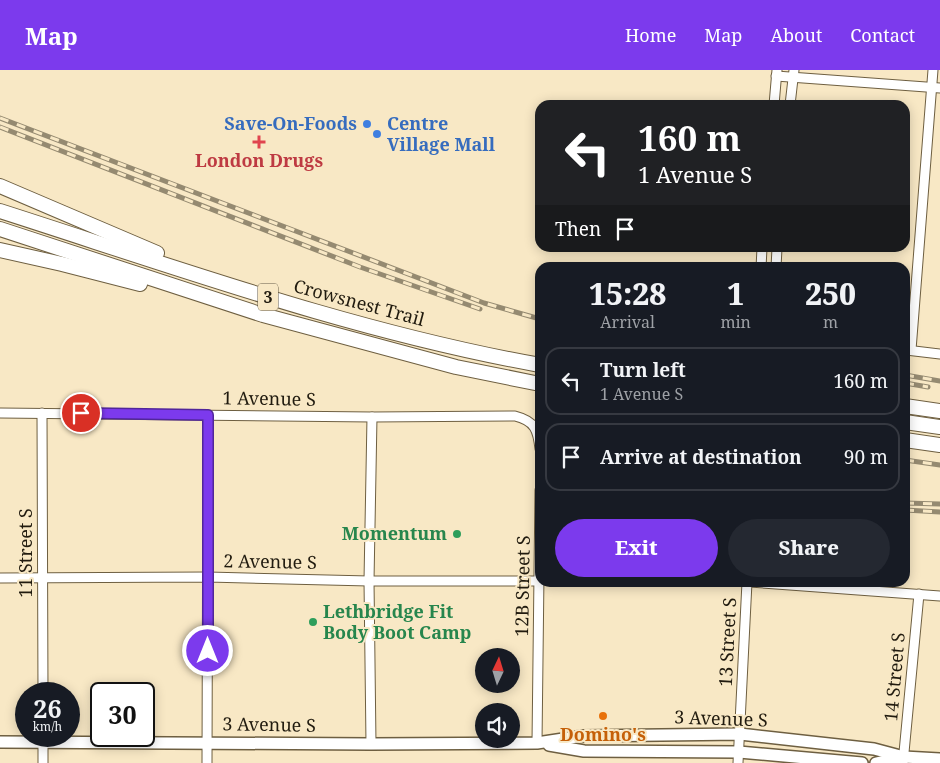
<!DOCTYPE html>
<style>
:root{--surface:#171b24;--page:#242831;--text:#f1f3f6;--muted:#9ea1a6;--line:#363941;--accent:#7c3aed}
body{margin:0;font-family:"Noto Serif",serif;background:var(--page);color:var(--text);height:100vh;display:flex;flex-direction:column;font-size:19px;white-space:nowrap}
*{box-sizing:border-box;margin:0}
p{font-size:16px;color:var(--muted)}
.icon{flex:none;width:28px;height:28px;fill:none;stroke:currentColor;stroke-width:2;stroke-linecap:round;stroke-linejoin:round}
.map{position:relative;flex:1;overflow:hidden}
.sheet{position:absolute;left:535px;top:192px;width:375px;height:325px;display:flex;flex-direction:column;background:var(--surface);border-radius:15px;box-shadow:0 2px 12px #0003}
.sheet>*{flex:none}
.guide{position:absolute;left:535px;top:30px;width:375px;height:152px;border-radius:15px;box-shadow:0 2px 12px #0003;background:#202124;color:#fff;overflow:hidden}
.needle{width:32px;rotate:4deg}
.buttons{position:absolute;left:475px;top:578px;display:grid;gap:10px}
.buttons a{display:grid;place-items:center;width:45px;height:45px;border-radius:50%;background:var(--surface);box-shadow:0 2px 12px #0003;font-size:25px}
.speed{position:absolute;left:15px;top:612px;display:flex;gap:10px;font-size:25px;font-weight:700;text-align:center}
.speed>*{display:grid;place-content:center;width:65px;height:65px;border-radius:50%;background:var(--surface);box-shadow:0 2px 12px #0003;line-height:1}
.speed small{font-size:12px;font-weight:400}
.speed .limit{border:2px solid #111;border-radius:8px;background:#fff;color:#111}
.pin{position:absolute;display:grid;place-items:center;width:42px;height:42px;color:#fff;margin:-21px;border:2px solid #fff;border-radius:50%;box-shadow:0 1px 5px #0007}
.me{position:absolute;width:55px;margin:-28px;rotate:0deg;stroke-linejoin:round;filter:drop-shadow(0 0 4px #0008)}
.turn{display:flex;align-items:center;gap:18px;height:105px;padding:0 20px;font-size:22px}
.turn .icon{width:65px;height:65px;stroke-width:2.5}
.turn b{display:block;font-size:35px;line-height:42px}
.then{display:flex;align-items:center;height:48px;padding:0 20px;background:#0003;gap:10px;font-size:19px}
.eta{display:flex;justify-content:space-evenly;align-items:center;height:85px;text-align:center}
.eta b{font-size:30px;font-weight:800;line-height:35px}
.action{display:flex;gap:10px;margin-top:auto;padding:10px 20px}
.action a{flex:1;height:58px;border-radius:30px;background:var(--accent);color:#fff;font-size:20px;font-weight:800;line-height:58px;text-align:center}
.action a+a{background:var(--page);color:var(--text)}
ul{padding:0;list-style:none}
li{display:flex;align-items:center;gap:15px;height:68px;margin:0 10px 8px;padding:0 10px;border:2px solid var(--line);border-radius:15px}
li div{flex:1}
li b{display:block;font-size:19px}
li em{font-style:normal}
header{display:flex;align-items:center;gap:30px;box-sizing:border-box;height:70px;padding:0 25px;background:var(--accent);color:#fff}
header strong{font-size:24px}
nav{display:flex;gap:28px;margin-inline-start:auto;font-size:18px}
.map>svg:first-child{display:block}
</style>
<header>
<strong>Map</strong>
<nav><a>Home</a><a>Map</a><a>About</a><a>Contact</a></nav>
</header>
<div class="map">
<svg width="940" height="693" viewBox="0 0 940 693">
<rect width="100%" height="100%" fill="#f8e8c5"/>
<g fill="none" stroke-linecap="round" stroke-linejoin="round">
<defs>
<g id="minor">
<polyline points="776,6 940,18"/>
<polyline points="774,35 777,0"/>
<polyline points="790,35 794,0"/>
<polyline points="761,198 762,178"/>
<polyline points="776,198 777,178"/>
<polyline points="906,280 940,284"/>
<polyline points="911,280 933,0"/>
<path d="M 0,343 L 372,347 L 515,346 C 535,351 538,360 540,379"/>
<polyline points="42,343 43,624"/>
<polyline points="0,508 208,507 369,511 540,511"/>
<polyline points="750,512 940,526"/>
<polyline points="537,673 540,420"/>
<polyline points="371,674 369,511 372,347"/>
<polyline points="43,693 43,666"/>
<polyline points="207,693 208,345"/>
<polyline points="738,693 747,512"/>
<polyline points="903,693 919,524"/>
</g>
<g id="major">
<polyline points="0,672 371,674 537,673 583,666 740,664 874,679 904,687 940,689"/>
<polyline points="549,675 584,681 739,682 862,693"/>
<polyline points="876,693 902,687"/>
</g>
<g id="highway">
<polyline points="0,116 157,183"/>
<path d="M 0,141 C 178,198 355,262 540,295"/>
<polyline points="0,159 263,245 456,297 540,314"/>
<polyline points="0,180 62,194 140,214"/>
<polyline points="905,336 940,341"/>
<polyline points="905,352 940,357"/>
<polyline points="905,370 940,375"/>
</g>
</defs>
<use href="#minor" stroke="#6e5f41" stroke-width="11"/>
<use href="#major" stroke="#6e5f41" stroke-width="14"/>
<use href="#highway" stroke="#6e5f41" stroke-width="16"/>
<use href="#minor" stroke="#fff" stroke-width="9"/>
<use href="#major" stroke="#fff" stroke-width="11"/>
<use href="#highway" stroke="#fff" stroke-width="14"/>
<defs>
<g id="rail">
<polyline points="0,48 484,233 540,249"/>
<polyline points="0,57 360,197 480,239"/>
<polyline points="905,305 940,311"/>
<polyline points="905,313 928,317"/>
<polyline points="905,390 940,395"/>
<polyline points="905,433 940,434"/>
<polyline points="905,440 940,442"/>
</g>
</defs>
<use href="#rail" stroke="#958a71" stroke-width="5"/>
<use href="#rail" stroke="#f8e8c5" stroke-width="3" stroke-dasharray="9" stroke-linecap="butt"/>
</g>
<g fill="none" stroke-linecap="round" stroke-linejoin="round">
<defs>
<polyline id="route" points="81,343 208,345 208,581"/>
</defs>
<use href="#route" stroke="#51269a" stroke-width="12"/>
<use href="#route" stroke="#7c3aed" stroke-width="9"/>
</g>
<g fill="#3f7fe0" stroke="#f8e8c5" stroke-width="2">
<circle cx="367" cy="54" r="5"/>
<circle cx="377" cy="64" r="5"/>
</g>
<path fill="#e0444e" stroke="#f8e8c5" stroke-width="2" d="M256.5 64.5h5v5h5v5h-5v5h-5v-5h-5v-5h5z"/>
<g fill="#2e9e5b" stroke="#f8e8c5" stroke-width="2">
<circle cx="457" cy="464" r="5"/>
<circle cx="313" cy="552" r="5"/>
</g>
<circle fill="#e8710a" stroke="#f8e8c5" stroke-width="2" cx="603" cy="646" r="5"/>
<g text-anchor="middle" stroke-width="4" stroke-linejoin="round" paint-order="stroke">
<rect fill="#f8e8c5" stroke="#625846" stroke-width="1" x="258" y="213.5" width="20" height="27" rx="4"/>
<g font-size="16" font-weight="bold" fill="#211b0f">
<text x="268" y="233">3</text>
</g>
<g font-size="18" font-weight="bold" fill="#366cbe" stroke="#f8e8c5" text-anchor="end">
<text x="357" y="60">Save-On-Foods</text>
<text x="387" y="60" text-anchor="start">Centre<tspan x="387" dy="21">Village Mall</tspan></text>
</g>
<g font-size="18" font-weight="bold" fill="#be3a42" stroke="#f8e8c5">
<text x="259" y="97">London Drugs</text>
</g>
<g font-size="18" fill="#211b0f" stroke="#f8e8c5">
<text transform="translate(359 233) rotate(15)" y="6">Crowsnest Trail</text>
<text transform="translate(269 329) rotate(1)" y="6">1 Avenue S</text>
<text transform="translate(26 483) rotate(-90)" y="6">11 Street S</text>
<text transform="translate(270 492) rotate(1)" y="6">2 Avenue S</text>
<text transform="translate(523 516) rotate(-89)" y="6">12B Street S</text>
<text transform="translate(728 572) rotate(-87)" y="6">13 Street S</text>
<text transform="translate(895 607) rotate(-85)" y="6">14 Street S</text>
<text transform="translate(721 649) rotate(2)" y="6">3 Avenue S</text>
<text transform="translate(269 655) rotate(1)" y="6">3 Avenue S</text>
</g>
<g font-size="18" font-weight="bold" fill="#27864d" stroke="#f8e8c5" text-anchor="end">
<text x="447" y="470">Momentum</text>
<text x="323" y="548" text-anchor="start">Lethbridge Fit<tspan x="323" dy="21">Body Boot Camp</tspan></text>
</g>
<g font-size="18" font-weight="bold" fill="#c56008" stroke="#f8e8c5">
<text x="603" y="671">Domino's</text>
</g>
</g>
</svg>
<div class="buttons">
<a><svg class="needle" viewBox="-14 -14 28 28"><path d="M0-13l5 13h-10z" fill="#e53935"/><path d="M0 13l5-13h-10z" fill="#9ea1a6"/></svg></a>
<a><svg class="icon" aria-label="sound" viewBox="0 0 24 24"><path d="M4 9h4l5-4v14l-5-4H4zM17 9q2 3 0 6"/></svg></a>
</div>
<div class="speed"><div>26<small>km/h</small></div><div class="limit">30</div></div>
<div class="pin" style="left:81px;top:343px;background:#d93025"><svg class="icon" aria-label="arrive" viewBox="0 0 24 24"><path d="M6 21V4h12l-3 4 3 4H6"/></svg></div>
<svg class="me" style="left:208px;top:581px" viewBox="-20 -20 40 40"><circle r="17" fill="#7c3aed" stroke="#fff" stroke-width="3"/><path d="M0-11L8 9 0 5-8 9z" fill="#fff"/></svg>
<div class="guide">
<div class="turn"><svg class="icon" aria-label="left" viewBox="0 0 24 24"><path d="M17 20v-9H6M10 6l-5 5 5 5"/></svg><div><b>160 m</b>1 Avenue S</div></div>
<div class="then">Then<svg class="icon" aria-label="arrive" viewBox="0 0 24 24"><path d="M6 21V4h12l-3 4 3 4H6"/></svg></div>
</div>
<section class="sheet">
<div class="eta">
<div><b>15:28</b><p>Arrival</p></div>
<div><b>1</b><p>min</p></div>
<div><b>250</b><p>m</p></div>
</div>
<ul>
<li><svg class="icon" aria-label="left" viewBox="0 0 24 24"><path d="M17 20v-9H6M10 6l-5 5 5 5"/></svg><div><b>Turn left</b><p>1 Avenue S</p></div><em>160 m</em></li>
<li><svg class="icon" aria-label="arrive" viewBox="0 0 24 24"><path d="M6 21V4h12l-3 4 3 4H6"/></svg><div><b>Arrive at destination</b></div><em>90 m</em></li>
</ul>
<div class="action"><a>Exit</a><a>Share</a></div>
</section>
</div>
